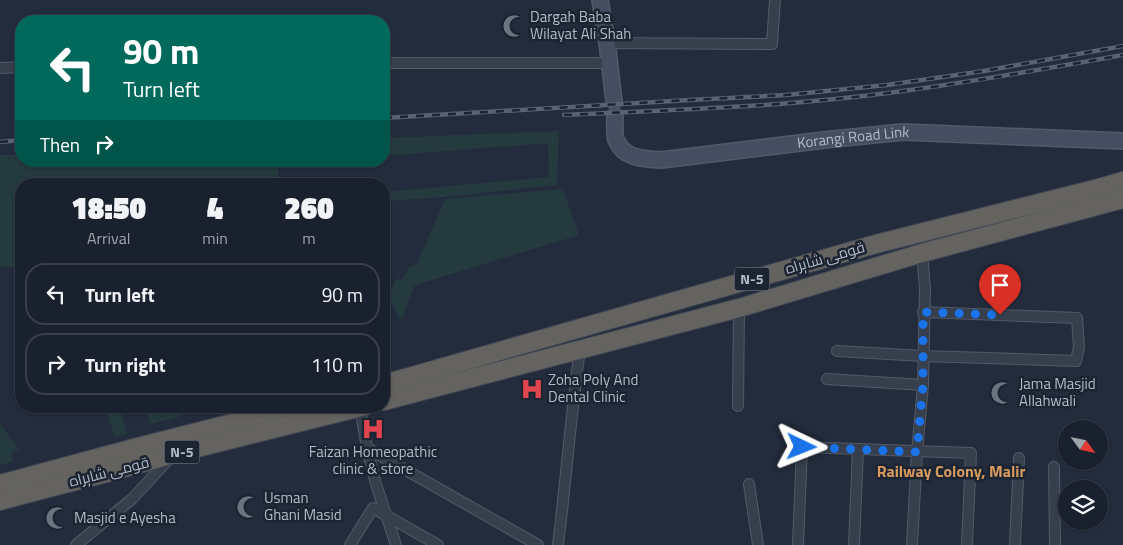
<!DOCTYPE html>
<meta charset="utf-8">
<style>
:root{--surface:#1a212e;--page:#232936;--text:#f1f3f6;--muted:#9fa3aa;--line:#383e4a}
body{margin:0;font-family:"Titillium Web",Cairo,sans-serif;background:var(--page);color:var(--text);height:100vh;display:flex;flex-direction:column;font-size:19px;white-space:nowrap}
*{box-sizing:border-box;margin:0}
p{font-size:16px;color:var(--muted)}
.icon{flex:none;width:28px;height:28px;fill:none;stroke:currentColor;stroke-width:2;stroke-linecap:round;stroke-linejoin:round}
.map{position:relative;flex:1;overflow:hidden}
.details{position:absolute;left:15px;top:178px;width:375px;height:235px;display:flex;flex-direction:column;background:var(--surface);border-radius:20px;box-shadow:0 1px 4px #0004,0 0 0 1px var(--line)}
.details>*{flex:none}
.hud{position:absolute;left:15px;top:15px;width:375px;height:152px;border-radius:20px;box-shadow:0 1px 4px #0004,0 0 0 1px var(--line);background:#00695c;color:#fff;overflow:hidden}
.needle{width:32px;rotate:123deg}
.buttons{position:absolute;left:1058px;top:420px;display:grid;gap:10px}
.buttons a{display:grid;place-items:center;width:50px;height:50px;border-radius:50%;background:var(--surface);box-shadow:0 1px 4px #0004,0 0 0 1px var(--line);font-size:25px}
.pin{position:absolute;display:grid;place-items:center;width:42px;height:42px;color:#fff;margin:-51px -21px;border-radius:50% 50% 50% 0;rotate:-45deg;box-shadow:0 0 5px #0007}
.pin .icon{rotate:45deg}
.me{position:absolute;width:55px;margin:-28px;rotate:92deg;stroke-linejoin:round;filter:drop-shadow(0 0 4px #0008)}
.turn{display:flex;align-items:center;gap:18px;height:105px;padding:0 25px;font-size:22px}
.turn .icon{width:65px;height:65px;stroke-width:2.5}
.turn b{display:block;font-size:35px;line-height:42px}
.then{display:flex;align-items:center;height:48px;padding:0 25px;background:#0003;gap:10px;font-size:19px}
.eta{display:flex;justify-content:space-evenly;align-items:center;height:85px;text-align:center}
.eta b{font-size:30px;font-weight:800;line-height:35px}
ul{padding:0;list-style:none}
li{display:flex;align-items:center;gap:15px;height:62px;margin:0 10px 8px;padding:0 15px;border:2px solid var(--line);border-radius:20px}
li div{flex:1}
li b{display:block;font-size:19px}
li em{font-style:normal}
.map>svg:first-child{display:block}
</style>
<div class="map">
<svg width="1123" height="545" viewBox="0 0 1123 545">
<rect width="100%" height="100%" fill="#232c3d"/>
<g fill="#253a3e">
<polygon points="559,131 557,185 445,197 384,201 384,192 549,177 548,143 384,156 384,138"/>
<polygon points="0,155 21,155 21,161 312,161 278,164 278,184 21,184 21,268 0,266"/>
<polygon points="563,189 579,235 412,286 414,287 403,316 399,318 389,298 395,280 402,279 410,266 417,264 445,199"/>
<polygon points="106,406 120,406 127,434 114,437"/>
<polygon points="146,406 182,406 182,416 151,424"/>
<polygon points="0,424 19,449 11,453 13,461 0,465"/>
</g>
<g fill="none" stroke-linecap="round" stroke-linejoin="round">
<defs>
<g id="minor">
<polyline points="607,43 772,44 775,0"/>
<polyline points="384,63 609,63"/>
<polyline points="0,68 21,67"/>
<polyline points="837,351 923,356 1076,361 1079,347 1077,318 923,312"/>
<polyline points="827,379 923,385"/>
<polyline points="738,406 739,308"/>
<polyline points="360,407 367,448 376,484 396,545"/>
<polyline points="367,448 538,545"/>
<polyline points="1054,467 1055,545"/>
<polyline points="749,484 758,545"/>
<polyline points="76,545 132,499 171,457"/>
<polyline points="350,545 373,508 438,545"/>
<path d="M 558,545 C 566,480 571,414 580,349"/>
<polyline points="798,545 802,447 971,453 967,545"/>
<polyline points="854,545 858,449"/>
<polyline points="912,545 917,452 923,385 925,289 922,253"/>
<polyline points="1015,545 1019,458"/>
</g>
<g id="secondary">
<polyline points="600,0 607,43 614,101"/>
<path id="s1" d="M 615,116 C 615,124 614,134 616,140 C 624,159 644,159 661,160 L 824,140 L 903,132 L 1123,141"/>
</g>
<g id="trunk">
<polyline points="384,384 876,244 1095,189 1123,181"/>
<polyline points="384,401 739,308 922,253 1123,199"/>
<polyline points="0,484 134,448 299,406"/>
<path d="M 0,501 C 58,485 116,472 173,454 L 365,406"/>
</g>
</defs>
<use href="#minor" stroke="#525a68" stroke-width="12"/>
<use href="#secondary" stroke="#525a68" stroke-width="18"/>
<use href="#trunk" stroke="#3f4755" stroke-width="20"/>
<use href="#minor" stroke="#373f4d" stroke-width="10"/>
<use href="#secondary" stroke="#454d61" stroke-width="15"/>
<use href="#trunk" stroke="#646360" stroke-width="18"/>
<defs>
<g id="rail">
<path d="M 564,115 C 672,110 781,107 888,93 C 967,83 1045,69 1123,55"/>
<polyline points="384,118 690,100 786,95 887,85 984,71 1123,46"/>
<polyline points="0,142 21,140"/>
</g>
</defs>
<use href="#rail" stroke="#596275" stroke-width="4.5"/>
<use href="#rail" stroke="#1c2432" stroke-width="2.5" stroke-dasharray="8" stroke-linecap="butt"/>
</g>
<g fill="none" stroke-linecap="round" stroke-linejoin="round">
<polyline stroke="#1a73e8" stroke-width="9" stroke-dasharray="0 16.2" points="802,447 917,452 923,385 923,312 1000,315"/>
</g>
<defs>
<symbol id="mosque-bare" viewBox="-9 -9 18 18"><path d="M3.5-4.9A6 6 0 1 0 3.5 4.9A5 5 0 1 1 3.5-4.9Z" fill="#6b7280" stroke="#1c2432" stroke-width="2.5" paint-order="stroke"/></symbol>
<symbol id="hospital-bare" viewBox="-9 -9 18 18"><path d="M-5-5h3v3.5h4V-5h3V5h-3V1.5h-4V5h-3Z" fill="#e0444e" stroke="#1c2432" stroke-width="2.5" paint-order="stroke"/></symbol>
</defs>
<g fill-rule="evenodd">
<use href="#mosque-bare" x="498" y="10" width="32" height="32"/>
<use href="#hospital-bare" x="516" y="373" width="32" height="32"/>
<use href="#mosque-bare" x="986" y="377" width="32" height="32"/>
<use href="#hospital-bare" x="357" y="413" width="32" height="32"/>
<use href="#mosque-bare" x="232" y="491" width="32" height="32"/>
<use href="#mosque-bare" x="41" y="502" width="32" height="32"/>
</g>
<g text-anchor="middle" stroke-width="5" stroke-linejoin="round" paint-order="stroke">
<g fill="#1c2432" stroke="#858d9c" stroke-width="1">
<rect x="734.5" y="267.5" width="35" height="23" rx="4"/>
<rect x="164.5" y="440.5" width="35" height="23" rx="4"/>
</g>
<g font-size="14" font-weight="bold" fill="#b2bac9">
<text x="752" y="284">N-5</text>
<text x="182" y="457">N-5</text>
</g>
<g font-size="15" fill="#b2bac9" stroke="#1c2432" text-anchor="start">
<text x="530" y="22">Dargah Baba<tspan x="530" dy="17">Wilayat Ali Shah</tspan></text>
<text x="548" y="385">Zoha Poly And<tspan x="548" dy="17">Dental Clinic</tspan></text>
<text x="1019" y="389">Jama Masjid<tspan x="1019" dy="17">Allahwali</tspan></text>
<text x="373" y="457" text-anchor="middle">Faizan Homeopathic<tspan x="373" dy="17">clinic &amp; store</tspan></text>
<text x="264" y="503">Usman<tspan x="264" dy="17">Ghani Masid</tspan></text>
<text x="74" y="523">Masjid e Ayesha</text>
</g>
<g font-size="15" fill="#b2bac9" stroke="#1c2432">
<text dy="5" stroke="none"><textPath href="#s1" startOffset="270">Korangi Road Link</textPath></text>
<text transform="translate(825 258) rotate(-16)" y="5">قومی شاہراہ</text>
<text transform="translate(109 472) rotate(-14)" y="5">قومی شاہراہ</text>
</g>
<g font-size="16" font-weight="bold" fill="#d79b5f" stroke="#1c2432">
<text x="951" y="477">Railway Colony, Malir</text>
</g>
</g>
</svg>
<div class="buttons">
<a><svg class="needle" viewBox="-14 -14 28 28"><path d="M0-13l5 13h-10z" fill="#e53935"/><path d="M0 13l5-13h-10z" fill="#9fa3aa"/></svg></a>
<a><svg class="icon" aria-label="layers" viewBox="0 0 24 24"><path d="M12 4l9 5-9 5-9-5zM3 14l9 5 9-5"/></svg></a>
</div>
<div class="pin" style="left:1000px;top:315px;background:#d93025"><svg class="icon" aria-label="arrive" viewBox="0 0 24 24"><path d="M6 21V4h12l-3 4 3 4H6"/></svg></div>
<svg class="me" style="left:802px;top:447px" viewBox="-20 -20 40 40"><path d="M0-17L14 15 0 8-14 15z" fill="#1a73e8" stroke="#fff" stroke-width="4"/></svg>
<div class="hud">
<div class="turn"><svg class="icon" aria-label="left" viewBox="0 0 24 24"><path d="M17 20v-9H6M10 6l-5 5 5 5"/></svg><div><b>90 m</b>Turn left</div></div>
<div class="then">Then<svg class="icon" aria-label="right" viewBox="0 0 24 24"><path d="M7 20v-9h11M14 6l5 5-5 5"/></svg></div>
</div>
<section class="details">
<div class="eta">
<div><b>18:50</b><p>Arrival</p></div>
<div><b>4</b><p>min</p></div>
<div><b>260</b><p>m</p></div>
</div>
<ul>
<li><svg class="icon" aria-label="left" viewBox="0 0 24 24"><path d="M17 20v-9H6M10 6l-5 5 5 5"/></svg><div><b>Turn left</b></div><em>90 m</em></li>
<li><svg class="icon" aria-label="right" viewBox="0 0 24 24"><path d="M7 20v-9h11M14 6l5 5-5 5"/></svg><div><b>Turn right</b></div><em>110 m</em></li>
</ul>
</section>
</div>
